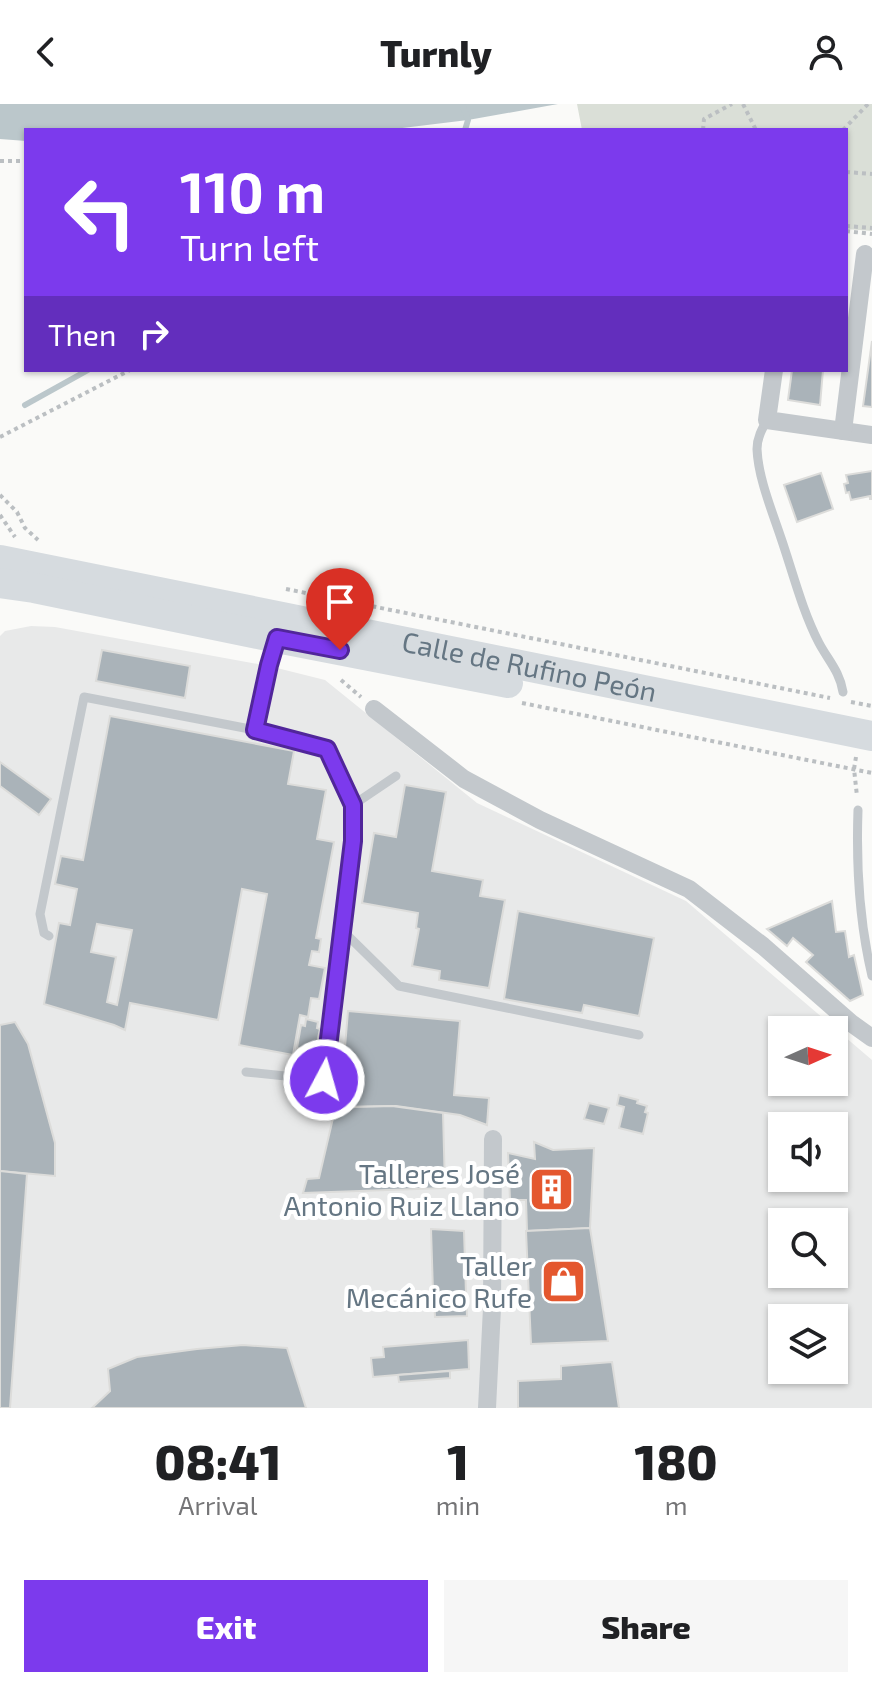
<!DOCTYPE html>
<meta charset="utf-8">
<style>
:root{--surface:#fff;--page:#f6f6f6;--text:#202124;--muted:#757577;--accent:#7c3aed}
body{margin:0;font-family:"Exo 2",sans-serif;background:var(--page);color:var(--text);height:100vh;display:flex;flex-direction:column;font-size:30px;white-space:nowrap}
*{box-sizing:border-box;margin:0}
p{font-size:26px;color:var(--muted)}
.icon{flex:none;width:44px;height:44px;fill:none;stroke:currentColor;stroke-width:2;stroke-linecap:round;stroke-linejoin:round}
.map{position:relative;height:1304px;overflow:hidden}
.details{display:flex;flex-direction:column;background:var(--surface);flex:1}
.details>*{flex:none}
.banner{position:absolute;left:24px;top:24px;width:824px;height:244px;border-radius:0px;box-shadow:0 2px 6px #0004;background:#7c3aed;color:#fff;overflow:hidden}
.needle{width:52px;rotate:87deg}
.fabs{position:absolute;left:768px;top:912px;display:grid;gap:16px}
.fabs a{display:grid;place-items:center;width:80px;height:80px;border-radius:0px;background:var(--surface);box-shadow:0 2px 6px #0004;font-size:40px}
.pin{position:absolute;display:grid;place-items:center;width:68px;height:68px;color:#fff;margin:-82px -34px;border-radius:50% 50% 50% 0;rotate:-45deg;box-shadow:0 0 8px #0007}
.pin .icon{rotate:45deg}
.me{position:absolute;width:88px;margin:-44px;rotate:6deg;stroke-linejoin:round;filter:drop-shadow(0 0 6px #0008)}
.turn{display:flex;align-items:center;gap:28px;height:168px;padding:0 24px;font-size:36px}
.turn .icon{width:104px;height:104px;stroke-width:2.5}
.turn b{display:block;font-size:56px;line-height:68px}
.then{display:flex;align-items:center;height:76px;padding:0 24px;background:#0003;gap:16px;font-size:30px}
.eta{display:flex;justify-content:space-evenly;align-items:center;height:136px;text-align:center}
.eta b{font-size:48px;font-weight:800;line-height:56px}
.cta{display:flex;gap:16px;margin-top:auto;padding:16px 24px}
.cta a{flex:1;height:92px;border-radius:0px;background:var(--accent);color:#fff;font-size:32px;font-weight:800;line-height:92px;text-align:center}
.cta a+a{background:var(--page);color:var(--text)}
header{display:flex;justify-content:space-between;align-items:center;height:104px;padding:0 24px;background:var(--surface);font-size:36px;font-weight:800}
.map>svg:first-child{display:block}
</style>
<header><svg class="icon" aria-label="back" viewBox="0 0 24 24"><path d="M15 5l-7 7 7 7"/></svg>Turnly<svg class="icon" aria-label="person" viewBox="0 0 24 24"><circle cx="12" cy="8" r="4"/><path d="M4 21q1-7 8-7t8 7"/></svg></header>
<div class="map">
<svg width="872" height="1304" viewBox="0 0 872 1304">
<rect width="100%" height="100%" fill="#fafaf8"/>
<path fill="#e8e9e9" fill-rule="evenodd" d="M 31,522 L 55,523 L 269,562 L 325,576 L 477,699 L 686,797 L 872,956 L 872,1304 L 0,1304 L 0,532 L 5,527 ZM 782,926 L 834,926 L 834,978 L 782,978 ZM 782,1022 L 834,1022 L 834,1074 L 782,1074 ZM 782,1118 L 834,1118 L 834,1170 L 782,1170 ZM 782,1214 L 834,1214 L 834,1266 L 782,1266 Z"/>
<polygon fill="#dadfd7" points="577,0 872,0 872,127 846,125 846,26 582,26"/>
<polygon fill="#bbc7cb" points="0,0 558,0 468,16 386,26 26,26 26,37 0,35"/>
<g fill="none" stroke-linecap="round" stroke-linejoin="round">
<g stroke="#bbc7cb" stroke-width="6">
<polyline points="462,0 468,16 465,26"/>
<polyline points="25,301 88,266"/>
</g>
</g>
<g fill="#aab3b9" stroke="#dcdcda" stroke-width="2" fill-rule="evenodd">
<polygon points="872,237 872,303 863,302"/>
<polygon points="792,266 823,266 820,301 788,296"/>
<polygon points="872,367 872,395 870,395 870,392 851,396 849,388 846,389 844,380 848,379 846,371"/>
<polygon points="821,369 833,405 797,418 784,381"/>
<polygon points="102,546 190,562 185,594 96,577"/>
<path d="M 110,612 L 294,647 L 288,680 L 326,686 L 317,735 L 334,738 L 316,834 L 321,835 L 319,848 L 312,847 L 309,861 L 325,864 L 319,895 L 311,894 L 308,913 L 300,911 L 293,951 L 239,941 L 267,790 L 242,785 L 218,916 L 130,899 L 125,926 L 114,921 L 44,900 L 59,819 L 70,821 L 77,785 L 55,780 L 61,752 L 83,756 ZM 97,820 L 132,826 L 117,901 L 107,898 L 116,853 L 91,848 Z"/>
<polygon points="0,658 51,695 39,711 0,682"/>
<polygon points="405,681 446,688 432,767 483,776 480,792 505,796 489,884 439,876 440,867 412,862 419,825 416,824 418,809 362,799 374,729 396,733"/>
<polygon points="832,797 836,828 845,827 849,853 854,851 863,891 850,897 806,858 813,851 793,834 787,842 767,825"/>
<polygon points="518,807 654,834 639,912 584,901 582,909 504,895"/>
<polygon points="348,907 460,917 454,991 489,994 487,1021 460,1011 396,1002 340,1003"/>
<polygon points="306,915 318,918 317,924 320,925 315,948 297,944 301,921 305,922"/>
<polygon points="15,918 28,940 55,1039 55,1072 0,1067 0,921"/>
<polygon points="619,991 638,996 637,999 647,1002 645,1008 648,1009 643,1030 619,1024 624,1003 617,1001"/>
<polygon points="589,999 609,1004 604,1020 584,1015"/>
<polygon points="392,1002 443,1009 445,1084 303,1089 307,1075 319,1074 333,1014 322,1015 321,1004"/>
<polygon points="534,1038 553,1046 594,1044 590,1124 527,1127 526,1096 510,1096 508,1049 535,1055"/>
<polygon points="0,1067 27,1070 10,1304 0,1304"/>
<polygon points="590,1124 608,1237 531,1240 526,1127"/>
<polygon points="431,1125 464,1127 466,1190 433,1188"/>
<polygon points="466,1190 467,1212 435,1213 434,1191"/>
<polygon points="468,1236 469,1265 373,1273 371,1254 384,1253 383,1243"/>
<polygon points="243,1241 287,1244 306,1304 92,1304 110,1287 108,1265 137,1253 197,1245"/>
<polygon points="612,1258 619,1304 518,1304 518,1277 561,1275 561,1262"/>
<polygon points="450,1267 450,1274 399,1278 398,1271"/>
</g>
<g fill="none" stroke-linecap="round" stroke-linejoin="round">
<g stroke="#bbbfc2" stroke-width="4" stroke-dasharray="4 4" stroke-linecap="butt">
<polyline points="743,0 756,26"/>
<polyline points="703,26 704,15 732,0"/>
<polyline points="843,26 868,0"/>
<polyline points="0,57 26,57"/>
<polyline points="846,68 872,70"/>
<polyline points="846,122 872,124"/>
<polyline points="846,127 872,130"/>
<polyline points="0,333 130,266"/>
<polyline points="0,391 17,408 25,424 38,436"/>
<polyline points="0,411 15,433"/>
<polyline points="286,485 830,594"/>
<polyline points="341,576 361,593"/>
<polyline points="851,598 872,602"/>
<polyline points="522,599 872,669"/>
<polyline points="856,653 854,665 857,692"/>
</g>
<g stroke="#c3c8cc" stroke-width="9">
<path d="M 767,316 C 762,325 757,334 757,345 C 758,373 772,407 781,434 C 793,469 802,506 819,539 C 828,556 840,568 843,588"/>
<polyline points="255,626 327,645 353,701 353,737 341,825 399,882 639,931"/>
<polyline points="353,701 396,672"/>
<path d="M 858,706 C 856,763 859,817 872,872"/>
<polyline points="49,832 44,829 40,810 84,593 255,626 269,561 276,538"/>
<polyline points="246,968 324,976 341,825"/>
</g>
<g stroke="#c3c8cc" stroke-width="18">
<polyline points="774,266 767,316 872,331"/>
<polyline points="843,327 865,150"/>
<polyline points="374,605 464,675 540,716 689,785 763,842 851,919 872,934"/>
<polyline points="487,1304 492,1204 493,1035"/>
</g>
<g stroke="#d6dbdf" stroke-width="30">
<path id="s1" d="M 0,456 L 872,632"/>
<polyline points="0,479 34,484 277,534 508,579"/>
</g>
</g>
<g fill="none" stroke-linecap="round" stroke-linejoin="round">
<defs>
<polyline id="route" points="324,976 353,737 353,701 327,645 255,626 269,561 277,534 340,546"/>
</defs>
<use href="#route" stroke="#51269a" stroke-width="20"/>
<use href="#route" stroke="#7c3aed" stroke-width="14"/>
</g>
<defs>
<symbol id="building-square" viewBox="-11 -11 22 22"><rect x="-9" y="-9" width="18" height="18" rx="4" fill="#e4572e" stroke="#fff"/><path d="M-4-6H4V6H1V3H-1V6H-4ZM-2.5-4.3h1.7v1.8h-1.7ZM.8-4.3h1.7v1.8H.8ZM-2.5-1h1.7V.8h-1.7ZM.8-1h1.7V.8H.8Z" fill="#fff"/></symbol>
<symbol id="shop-square" viewBox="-11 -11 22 22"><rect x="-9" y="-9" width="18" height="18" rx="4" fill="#e4572e" stroke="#fff"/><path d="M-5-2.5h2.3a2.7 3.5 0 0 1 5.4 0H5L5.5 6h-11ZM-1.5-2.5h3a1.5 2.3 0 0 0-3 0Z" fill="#fff"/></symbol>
</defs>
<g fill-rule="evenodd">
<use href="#building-square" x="526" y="1060" width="51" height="51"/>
<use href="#shop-square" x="538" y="1152" width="51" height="51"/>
</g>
<g text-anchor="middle" stroke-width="8" stroke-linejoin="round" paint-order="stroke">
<g font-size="28" fill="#657683" stroke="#fff">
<text dy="10" stroke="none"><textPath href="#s1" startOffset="540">Calle de Rufino Peón</textPath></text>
</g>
<g font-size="28" fill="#657683" stroke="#fff" text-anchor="end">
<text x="520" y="1080">Talleres José<tspan x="520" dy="32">Antonio Ruiz Llano</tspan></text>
<text x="532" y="1172">Taller<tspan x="532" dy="32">Mecánico Rufe</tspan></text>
</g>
</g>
</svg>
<div class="fabs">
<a><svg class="needle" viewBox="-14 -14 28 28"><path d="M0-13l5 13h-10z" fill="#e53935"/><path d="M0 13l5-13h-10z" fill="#757577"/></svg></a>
<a><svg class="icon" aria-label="sound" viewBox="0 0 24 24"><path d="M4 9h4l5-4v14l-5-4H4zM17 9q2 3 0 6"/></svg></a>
<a><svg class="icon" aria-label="search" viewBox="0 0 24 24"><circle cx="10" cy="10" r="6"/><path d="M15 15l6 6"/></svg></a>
<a><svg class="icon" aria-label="layers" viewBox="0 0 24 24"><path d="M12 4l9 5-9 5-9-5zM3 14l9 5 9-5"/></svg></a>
</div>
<div class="pin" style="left:340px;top:546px;background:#d93025"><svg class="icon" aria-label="arrive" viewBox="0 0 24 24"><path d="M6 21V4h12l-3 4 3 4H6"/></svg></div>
<svg class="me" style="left:324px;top:976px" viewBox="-20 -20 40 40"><circle r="17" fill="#7c3aed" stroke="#fff" stroke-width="3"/><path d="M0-11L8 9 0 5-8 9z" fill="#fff"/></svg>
<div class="banner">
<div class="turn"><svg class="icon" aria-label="left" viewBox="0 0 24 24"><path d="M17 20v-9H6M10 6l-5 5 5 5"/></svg><div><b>110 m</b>Turn left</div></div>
<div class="then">Then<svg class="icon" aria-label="right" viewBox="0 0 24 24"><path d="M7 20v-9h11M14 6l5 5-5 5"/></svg></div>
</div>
</div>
<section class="details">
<div class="eta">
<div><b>08:41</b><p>Arrival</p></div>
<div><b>1</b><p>min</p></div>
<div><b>180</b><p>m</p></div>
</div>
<div class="cta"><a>Exit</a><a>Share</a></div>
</section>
